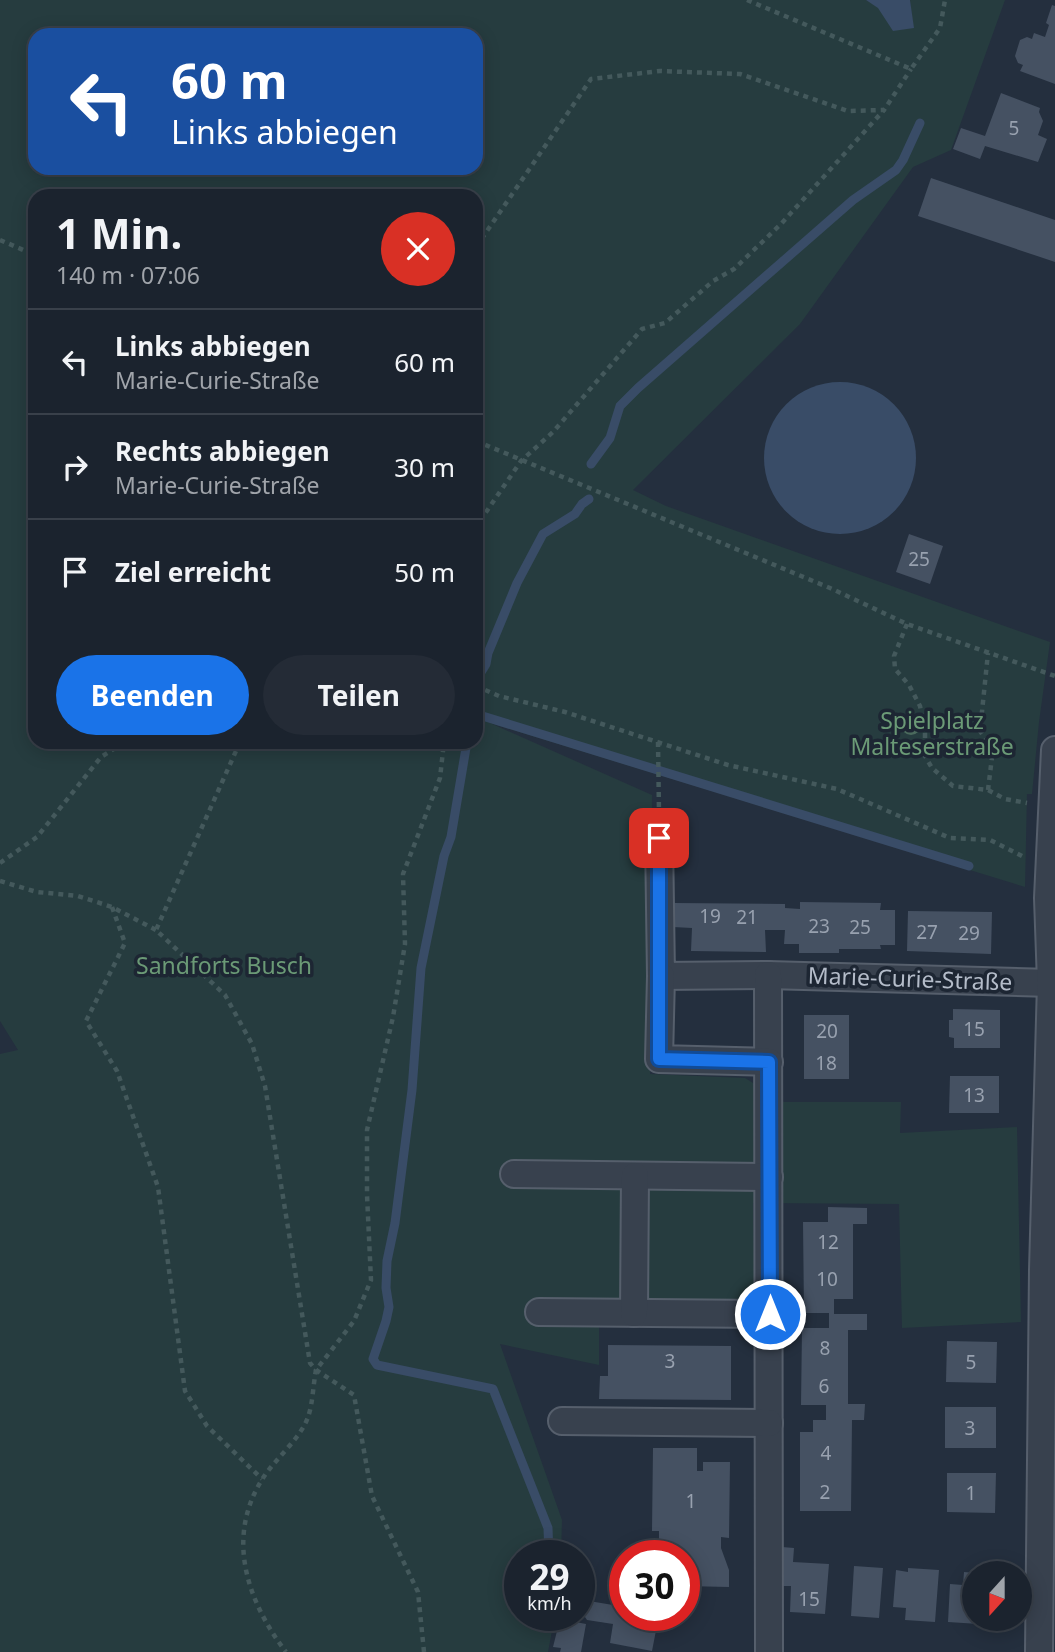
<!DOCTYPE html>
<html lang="de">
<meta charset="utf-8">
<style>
:root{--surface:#1b232e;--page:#242b36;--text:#f1f3f6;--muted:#a0a4aa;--line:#39404a;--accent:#1a73e8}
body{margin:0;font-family:"Noto Sans",sans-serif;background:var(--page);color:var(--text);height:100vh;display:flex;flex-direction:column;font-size:26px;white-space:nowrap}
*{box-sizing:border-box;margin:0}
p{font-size:23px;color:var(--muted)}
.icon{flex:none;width:38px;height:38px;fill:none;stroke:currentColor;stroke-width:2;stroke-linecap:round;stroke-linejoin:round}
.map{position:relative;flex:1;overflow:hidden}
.side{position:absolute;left:28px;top:189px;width:455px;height:560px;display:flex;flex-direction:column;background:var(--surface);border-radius:21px;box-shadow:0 4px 18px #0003,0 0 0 2px var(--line)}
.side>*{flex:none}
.banner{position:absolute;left:28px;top:28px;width:455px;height:147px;border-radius:21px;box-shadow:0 4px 18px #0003,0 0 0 2px var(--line);background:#1a4fa0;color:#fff;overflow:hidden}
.needle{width:46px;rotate:201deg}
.buttons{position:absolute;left:962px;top:1561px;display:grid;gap:14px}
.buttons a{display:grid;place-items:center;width:70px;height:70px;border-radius:50%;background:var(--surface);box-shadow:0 4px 18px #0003,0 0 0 2px var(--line);font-size:35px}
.speed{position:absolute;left:504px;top:1540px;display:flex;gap:14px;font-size:35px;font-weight:700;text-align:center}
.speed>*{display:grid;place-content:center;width:91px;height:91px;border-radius:50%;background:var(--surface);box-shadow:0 4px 18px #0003,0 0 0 2px var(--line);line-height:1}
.speed small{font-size:18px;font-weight:400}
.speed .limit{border:10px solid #d22;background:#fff;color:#111}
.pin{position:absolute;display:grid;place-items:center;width:60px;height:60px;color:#fff;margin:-30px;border-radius:14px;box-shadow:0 4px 10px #0006}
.me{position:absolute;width:77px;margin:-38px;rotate:0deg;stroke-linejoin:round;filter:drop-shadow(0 0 5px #0008)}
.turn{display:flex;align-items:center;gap:24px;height:147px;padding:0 28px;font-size:32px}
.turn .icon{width:91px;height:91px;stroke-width:2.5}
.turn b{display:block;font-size:49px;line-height:60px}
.round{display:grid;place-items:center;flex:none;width:74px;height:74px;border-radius:37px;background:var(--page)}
.summary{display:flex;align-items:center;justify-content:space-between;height:119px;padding:0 28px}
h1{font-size:42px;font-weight:700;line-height:52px}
.button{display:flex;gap:14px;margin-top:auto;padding:14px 28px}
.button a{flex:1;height:80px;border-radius:42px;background:var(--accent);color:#fff;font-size:28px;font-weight:700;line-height:80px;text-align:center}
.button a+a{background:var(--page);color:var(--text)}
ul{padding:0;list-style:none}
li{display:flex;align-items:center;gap:21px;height:105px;padding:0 28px;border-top:2px solid var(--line)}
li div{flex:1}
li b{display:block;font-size:26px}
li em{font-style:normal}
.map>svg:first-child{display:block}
</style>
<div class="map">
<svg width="1055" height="1652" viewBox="0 0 1055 1652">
<rect width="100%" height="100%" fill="#242f3e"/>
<path fill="#263c3f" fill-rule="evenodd" d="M 0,0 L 866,0 L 913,27 L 910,0 L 1005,0 L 951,150 L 913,167 L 800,324 L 633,490 L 666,506 L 1050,642 L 1039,722 L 1032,794 L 1027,794 L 1025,887 L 490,723 L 652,795 L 650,1074 L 745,1078 L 784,1102 L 901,1102 L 900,1133 L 1017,1127 L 1021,1322 L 902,1328 L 899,1204 L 753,1203 L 755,1303 L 599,1320 L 599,1365 L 500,1344 L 562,1520 L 561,1556 L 520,1556 L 520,1615 L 555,1615 L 548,1652 L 0,1652 L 0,1054 L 18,1050 L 0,1021 ZM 35,35 L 476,35 L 476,168 L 35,168 ZM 35,196 L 476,196 L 476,742 L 35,742 Z"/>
<g fill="#394c67">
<polygon points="866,0 910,0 914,28 893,31 878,8"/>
<circle cx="840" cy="458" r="76"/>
</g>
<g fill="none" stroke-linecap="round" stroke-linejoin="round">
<g stroke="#394c67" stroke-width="9">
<polyline points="591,464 610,438 620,406 638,388 853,200 896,170 903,160 920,123"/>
<polyline points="476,680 486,664 488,653 517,583 543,534 575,514 582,504 589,499"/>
<polyline points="476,714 969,866"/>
<polyline points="467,742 451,837 444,856 421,968 412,1090 395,1223 387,1261 386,1288 389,1307 386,1321 373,1359 377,1365 493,1389 548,1528 549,1556"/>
</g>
</g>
<g fill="#455162">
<polygon points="1052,5 1055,6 1055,84 1020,71 1023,65 1018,63 1015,56 1020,40 1027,37 1032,39 1034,33 1045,37 1049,25 1046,23"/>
<polygon points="1001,93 1040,108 1039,112 1043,121 1038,135 1047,139 1038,162 985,146 980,159 953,149 961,128 985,136"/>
<polygon points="931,178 1055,220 1055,262 918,216"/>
<polygon points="909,534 943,546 930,584 896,572"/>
<polygon points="800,902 881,903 880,910 895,910 895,945 880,945 881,949 839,949 839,953 799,953 799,944 784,944 785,930 765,930 766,952 691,951 692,928 673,927 673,903 785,904 785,908 800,909"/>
<polygon points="908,911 992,912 991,954 907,951"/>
<polygon points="953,1009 1000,1010 1000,1048 954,1048 954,1038 949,1037 949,1020 953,1020"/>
<rect x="804" y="1015" width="45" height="64"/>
<polygon points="950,1076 999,1076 999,1113 949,1113"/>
<polygon points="828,1207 867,1208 867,1224 853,1224 853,1299 834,1299 834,1314 867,1314 867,1330 848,1330 848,1404 865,1404 864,1420 852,1420 851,1511 800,1511 800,1432 813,1432 813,1420 826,1420 826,1405 801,1405 802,1328 829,1328 829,1313 804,1313 803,1222 828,1222"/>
<polygon points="947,1341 997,1342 996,1383 946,1382"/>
<polygon points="608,1345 731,1346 731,1400 599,1399 600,1376 608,1376"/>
<rect x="945" y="1407" width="51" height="41"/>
<polygon points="653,1448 697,1448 697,1471 703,1471 703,1462 730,1462 729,1538 721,1537 721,1548 729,1570 729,1587 684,1586 684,1556 652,1556 652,1541 659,1541 659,1531 652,1531"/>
<polygon points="947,1473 996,1473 995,1513 947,1512"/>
<polygon points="782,1547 794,1548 793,1562 829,1564 825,1614 790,1612 791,1586 779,1586"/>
<polygon points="854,1566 883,1568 879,1618 851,1616"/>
<polygon points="908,1568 939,1570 935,1622 905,1620 906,1608 893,1607 896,1570 908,1572"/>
<polygon points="964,1572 975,1573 975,1619 995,1619 994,1625 948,1622 950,1584 963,1585"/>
<polygon points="589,1601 625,1607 625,1615 659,1615 652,1651 610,1643 613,1624 587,1620 581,1611 582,1605"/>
<polygon points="560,1619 586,1624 581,1652 560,1652 561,1648 553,1647"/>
</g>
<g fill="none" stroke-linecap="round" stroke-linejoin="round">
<defs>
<g id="street">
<polyline points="659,838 661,976 768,975 1051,983"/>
<polyline points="768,975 769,1652"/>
<polyline points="661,976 659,1059 769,1062"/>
<polyline points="514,1174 769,1177"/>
<polyline points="539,1312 770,1314"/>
<polyline points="634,1313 635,1176"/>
<polyline points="562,1421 769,1423"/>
<polyline points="1039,1652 1043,1270 1051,983 1048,898 1055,750"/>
</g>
</defs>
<use href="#street" stroke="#565f6c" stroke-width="30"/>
<g stroke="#44595c" stroke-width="4.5" stroke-dasharray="5 5" stroke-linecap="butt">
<polyline points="747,0 911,69 940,28 945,0"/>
<polyline points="0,240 35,255"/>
<polyline points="476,247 591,79 660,71 740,74 848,111 884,110 911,69"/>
<polyline points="476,441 830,588 907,624 1055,676"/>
<polyline points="476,530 482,518 521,461 553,432 642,329 665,323 713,281 734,269 781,224 884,110"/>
<polyline points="907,624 894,656 895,669 909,685 920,706 925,733 925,756 932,768 953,786 988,790 1005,799 1027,803"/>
<polyline points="476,686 499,696 565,712 728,765 837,789 950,838 990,840 1024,857"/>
<path d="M 240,742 L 156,930 L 225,995 L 252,1044 L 265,1086 L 310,1363 L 316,1370 C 313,1385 313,1403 308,1417 C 301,1438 275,1459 263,1478 C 225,1537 247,1601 286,1652"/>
<polyline points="658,742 659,813"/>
<polyline points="988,790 993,749 980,731 988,653"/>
<polyline points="0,863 37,837 101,757 125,742"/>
<polyline points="0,881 37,892 78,896 112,907 156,930"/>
<polyline points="112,907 125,943 86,1021 117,1071 158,1187 185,1391 207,1426 262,1479"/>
<polyline points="424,1652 418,1592 372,1496 354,1395 316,1370 354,1321 371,1280 367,1195 367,1130 393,1017 405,944 403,874 440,778 444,742"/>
</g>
<use href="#street" stroke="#38414e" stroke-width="26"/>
</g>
<circle fill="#4b6a5d" cx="911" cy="725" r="10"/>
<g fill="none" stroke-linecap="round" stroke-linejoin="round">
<defs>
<polyline id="route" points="659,838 659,1059 769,1062 770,1314"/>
</defs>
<use href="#route" stroke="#114b97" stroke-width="18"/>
<use href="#route" stroke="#1a73e8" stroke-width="12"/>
</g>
<g text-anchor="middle" stroke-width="7" stroke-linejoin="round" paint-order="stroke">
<g font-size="19" fill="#98a1af">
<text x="1014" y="135">5</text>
<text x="919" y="566">25</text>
<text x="710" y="923">19</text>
<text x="747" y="924">21</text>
<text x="819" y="933">23</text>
<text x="860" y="934">25</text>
<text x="927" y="939">27</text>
<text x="969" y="940">29</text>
<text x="974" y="1036">15</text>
<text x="827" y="1038">20</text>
<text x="826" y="1070">18</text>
<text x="974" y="1102">13</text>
<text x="828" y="1249">12</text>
<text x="827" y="1286">10</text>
<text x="825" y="1355">8</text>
<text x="670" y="1368">3</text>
<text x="971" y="1369">5</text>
<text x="824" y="1393">6</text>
<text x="970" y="1435">3</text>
<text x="826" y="1460">4</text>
<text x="825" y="1499">2</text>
<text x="971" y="1500">1</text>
<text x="691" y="1508">1</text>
<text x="809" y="1606">15</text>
</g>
<g font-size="23" fill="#6b9a76" stroke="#1d2633">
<text x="932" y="729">Spielplatz<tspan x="932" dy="26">Malteserstraße</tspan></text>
<text x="224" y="974">Sandforts Busch</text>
</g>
<g font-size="23" fill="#b4bcc9" stroke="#1d2633">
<text transform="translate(910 979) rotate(2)" y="8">Marie-Curie-Straße</text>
</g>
</g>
</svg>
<div class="buttons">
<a><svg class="needle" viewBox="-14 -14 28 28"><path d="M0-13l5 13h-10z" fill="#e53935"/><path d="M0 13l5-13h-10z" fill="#a0a4aa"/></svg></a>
</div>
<div class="speed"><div>29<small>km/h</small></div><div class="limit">30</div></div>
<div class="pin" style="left:659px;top:838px;background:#d93025"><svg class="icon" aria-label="arrive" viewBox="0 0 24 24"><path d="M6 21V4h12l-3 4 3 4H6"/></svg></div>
<svg class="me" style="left:770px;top:1314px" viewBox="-20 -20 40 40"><circle r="17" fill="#1a73e8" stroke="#fff" stroke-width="3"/><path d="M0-11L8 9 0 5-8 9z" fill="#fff"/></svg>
<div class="banner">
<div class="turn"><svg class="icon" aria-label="left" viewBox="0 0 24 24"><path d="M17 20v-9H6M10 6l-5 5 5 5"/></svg><div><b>60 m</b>Links abbiegen</div></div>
</div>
<section class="side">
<div class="summary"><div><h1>1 Min.</h1><p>140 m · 07:06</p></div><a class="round" style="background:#d93025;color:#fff"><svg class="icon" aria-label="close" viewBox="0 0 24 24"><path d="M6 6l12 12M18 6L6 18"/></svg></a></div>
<ul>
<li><svg class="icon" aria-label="left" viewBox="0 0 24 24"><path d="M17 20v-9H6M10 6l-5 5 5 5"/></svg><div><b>Links abbiegen</b><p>Marie-Curie-Straße</p></div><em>60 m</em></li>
<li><svg class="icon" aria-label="right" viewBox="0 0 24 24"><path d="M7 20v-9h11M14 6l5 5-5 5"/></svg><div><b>Rechts abbiegen</b><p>Marie-Curie-Straße</p></div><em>30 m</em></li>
<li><svg class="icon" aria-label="arrive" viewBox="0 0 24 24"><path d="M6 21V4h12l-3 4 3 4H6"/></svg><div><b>Ziel erreicht</b></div><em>50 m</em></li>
</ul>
<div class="button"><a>Beenden</a><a>Teilen</a></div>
</section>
</div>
